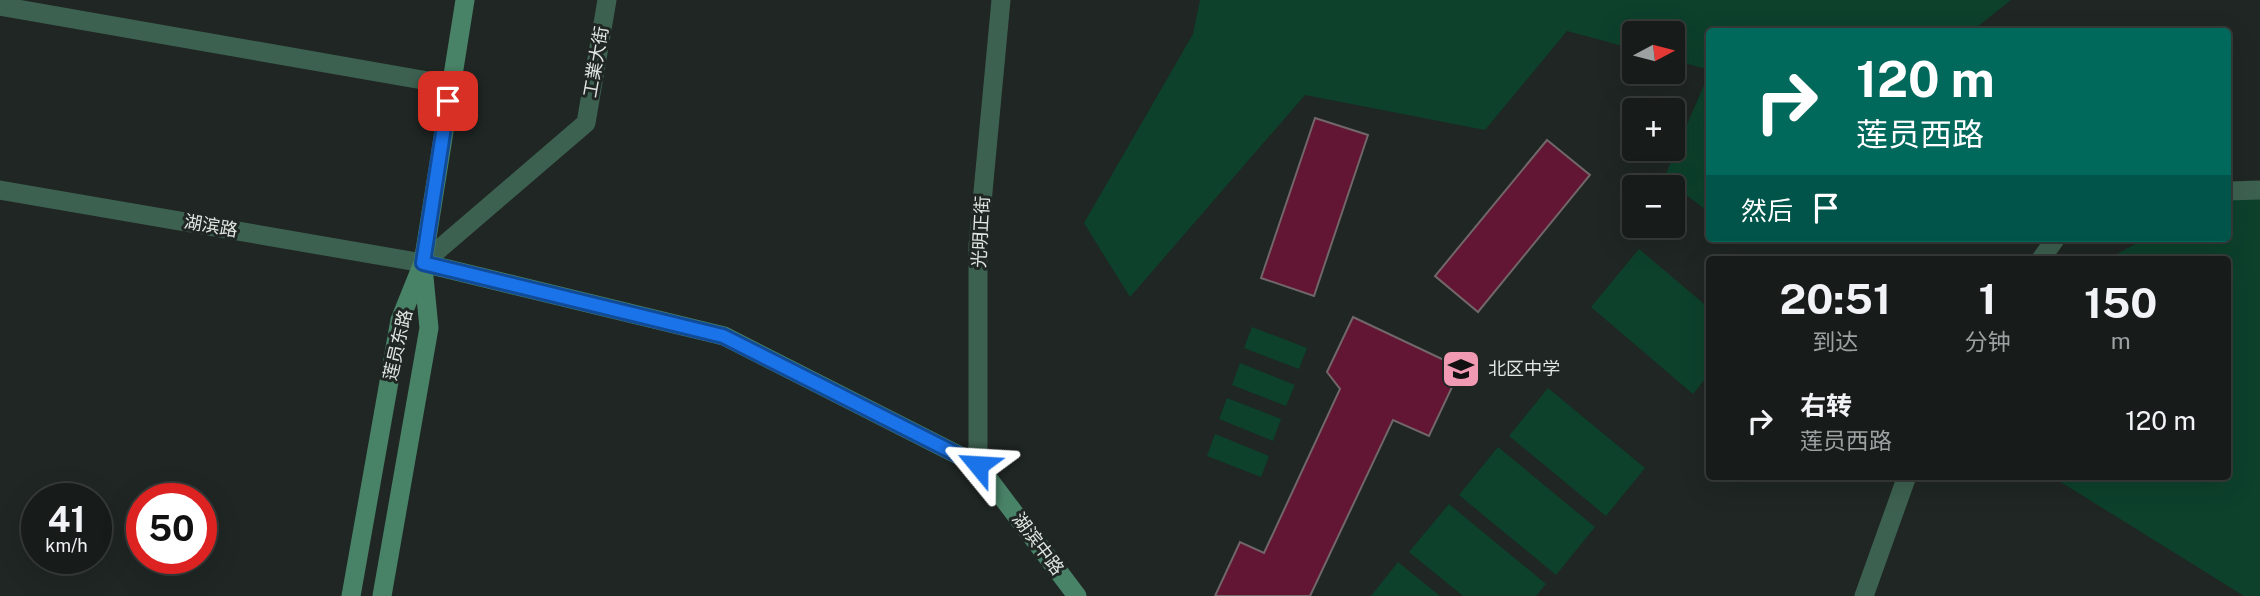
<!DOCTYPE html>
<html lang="zh">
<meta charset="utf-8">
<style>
:root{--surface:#171c1a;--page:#202523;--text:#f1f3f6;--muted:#9ea1a2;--line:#363a39}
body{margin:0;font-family:"Public Sans","Noto Sans SC",sans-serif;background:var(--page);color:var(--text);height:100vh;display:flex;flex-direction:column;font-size:26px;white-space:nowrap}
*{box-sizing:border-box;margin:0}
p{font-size:23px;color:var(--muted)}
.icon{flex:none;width:38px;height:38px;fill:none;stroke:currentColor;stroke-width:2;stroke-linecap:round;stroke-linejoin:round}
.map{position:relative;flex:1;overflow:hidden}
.details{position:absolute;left:1706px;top:256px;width:525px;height:224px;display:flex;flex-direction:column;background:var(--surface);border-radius:7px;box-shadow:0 7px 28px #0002,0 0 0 2px var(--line)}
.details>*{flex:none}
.banner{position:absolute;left:1706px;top:28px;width:525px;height:214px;border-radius:7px;box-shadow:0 7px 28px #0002,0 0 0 2px var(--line);background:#00695c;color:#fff;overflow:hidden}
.needle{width:46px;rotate:83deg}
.tools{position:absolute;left:1622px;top:21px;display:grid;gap:14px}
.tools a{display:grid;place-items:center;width:63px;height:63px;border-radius:7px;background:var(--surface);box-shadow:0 7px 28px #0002,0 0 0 2px var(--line);font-size:35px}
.speed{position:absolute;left:21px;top:483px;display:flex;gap:14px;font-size:35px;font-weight:700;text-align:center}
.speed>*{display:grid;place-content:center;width:91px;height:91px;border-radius:50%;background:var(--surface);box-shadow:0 7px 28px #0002,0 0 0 2px var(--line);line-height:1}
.speed small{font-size:18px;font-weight:400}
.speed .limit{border:10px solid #d22;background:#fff;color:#111}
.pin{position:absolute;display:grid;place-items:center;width:60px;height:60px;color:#fff;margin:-30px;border-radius:14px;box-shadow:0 4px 10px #0006}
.me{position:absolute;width:77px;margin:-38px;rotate:297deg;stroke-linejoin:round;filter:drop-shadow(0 0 5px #0008)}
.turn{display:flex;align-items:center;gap:24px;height:147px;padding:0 35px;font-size:32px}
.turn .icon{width:91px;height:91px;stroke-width:2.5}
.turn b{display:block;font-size:49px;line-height:60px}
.then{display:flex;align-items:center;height:66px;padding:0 35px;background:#0003;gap:14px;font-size:26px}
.eta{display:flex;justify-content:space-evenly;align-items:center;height:119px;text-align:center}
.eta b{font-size:42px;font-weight:700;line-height:49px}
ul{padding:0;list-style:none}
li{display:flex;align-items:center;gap:21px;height:91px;padding:0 35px}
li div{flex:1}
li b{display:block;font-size:26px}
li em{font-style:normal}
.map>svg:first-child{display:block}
</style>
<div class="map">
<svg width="2260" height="596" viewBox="0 0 2260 596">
<rect width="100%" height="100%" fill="#1f2623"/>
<g fill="#0d412c">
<polygon points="1200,0 2011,0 1972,31 1710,32 1710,70 1673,60 1673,33 1634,33 1634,49 1567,31 1485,130 1305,95 1130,297 1084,223 1193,34"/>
<polygon points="1710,71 1710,213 1664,178"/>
<polygon points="2260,191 2260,596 2244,596 2051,476 2228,476 2228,259 2108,259 2146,238 2228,238 2228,193"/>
<polygon points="1639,249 1710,309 1710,373 1693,394 1591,307"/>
<polygon points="1252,327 1307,348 1299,369 1244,348"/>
<polygon points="1240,363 1295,385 1286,406 1232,385"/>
<polygon points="1548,388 1645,468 1606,516 1509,436"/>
<polygon points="1227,398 1281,419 1273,441 1219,419"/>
<polygon points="1215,434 1269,456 1261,477 1207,456"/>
<polygon points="1498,447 1595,527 1556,575 1459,495"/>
<polygon points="1449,504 1546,584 1536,596 1463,596 1409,552"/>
<polygon points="1398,562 1440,596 1371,596"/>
</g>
<g fill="#621634" stroke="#716769" stroke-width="2">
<polygon points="1315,118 1368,135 1314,296 1261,278"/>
<polygon points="1547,140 1590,175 1478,312 1435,276"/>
<polygon points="1353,317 1461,368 1429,436 1393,420 1310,596 1215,596 1240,542 1264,553 1340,389 1327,372"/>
</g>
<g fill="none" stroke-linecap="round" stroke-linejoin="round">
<g stroke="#3d6150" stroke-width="19">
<polyline points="0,6 451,85"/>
<polyline points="2228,191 2260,190"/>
<polyline points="2041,259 2056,238"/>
<polyline points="423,263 586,123 607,0"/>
<polyline points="978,465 978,245 1001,0"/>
<polyline points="1864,596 1907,476"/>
</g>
<polyline stroke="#3d6150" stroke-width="19" points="0,190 423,263"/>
<g stroke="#488267" stroke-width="19">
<polyline points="423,263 724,336 978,465 1077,596"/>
<polyline points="351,596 400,320 423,263 465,0"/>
<polyline points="382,596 429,328 423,267"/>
</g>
</g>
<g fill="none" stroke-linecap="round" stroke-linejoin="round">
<defs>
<polyline id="route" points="448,101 423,263 723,336 978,465"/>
</defs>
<use href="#route" stroke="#114b97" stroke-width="18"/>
<use href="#route" stroke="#1a73e8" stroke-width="12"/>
</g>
<defs>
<symbol id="school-square" viewBox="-11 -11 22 22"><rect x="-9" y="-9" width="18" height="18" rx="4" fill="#f19ab3" stroke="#1f2623"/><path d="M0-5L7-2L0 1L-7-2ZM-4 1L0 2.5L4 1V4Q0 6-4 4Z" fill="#111"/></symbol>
</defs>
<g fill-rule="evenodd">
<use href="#school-square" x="1439" y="347" width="44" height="44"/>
</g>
<g text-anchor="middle" stroke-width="6" stroke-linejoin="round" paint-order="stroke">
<g font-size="18" fill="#e0e5e2" stroke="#1f2623">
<text transform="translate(596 62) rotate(-80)" y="6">工業大街</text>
<text transform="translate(211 226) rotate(10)" y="6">湖滨路</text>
<text transform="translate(981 232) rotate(-87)" y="6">光明正街</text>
<text transform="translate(398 345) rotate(-77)" y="6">莲员东路</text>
<text transform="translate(1038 544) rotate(53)" y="6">湖滨中路</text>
</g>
<g font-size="18" fill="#e0e5e2" stroke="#1f2623" text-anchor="start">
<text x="1488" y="375">北区中学</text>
</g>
</g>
</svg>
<div class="tools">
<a><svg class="needle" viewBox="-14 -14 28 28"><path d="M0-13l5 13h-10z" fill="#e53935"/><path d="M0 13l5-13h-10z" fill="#9ea1a2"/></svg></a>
<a>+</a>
<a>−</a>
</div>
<div class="speed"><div>41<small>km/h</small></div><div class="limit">50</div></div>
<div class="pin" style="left:448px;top:101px;background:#d93025"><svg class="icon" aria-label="arrive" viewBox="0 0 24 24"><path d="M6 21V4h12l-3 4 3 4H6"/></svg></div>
<svg class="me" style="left:978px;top:465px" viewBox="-20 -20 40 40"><path d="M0-17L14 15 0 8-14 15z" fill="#1a73e8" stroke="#fff" stroke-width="4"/></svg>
<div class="banner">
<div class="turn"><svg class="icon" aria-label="right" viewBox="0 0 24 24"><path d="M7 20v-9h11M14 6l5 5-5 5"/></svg><div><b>120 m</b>莲员西路</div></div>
<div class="then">然后<svg class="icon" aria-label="arrive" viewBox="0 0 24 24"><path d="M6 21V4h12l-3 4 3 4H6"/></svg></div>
</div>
<section class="details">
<div class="eta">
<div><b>20:51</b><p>到达</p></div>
<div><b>1</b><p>分钟</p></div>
<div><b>150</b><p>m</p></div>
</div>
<ul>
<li><svg class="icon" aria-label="right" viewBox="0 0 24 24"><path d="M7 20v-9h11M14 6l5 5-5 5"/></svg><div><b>右转</b><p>莲员西路</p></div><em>120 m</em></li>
</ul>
</section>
</div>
